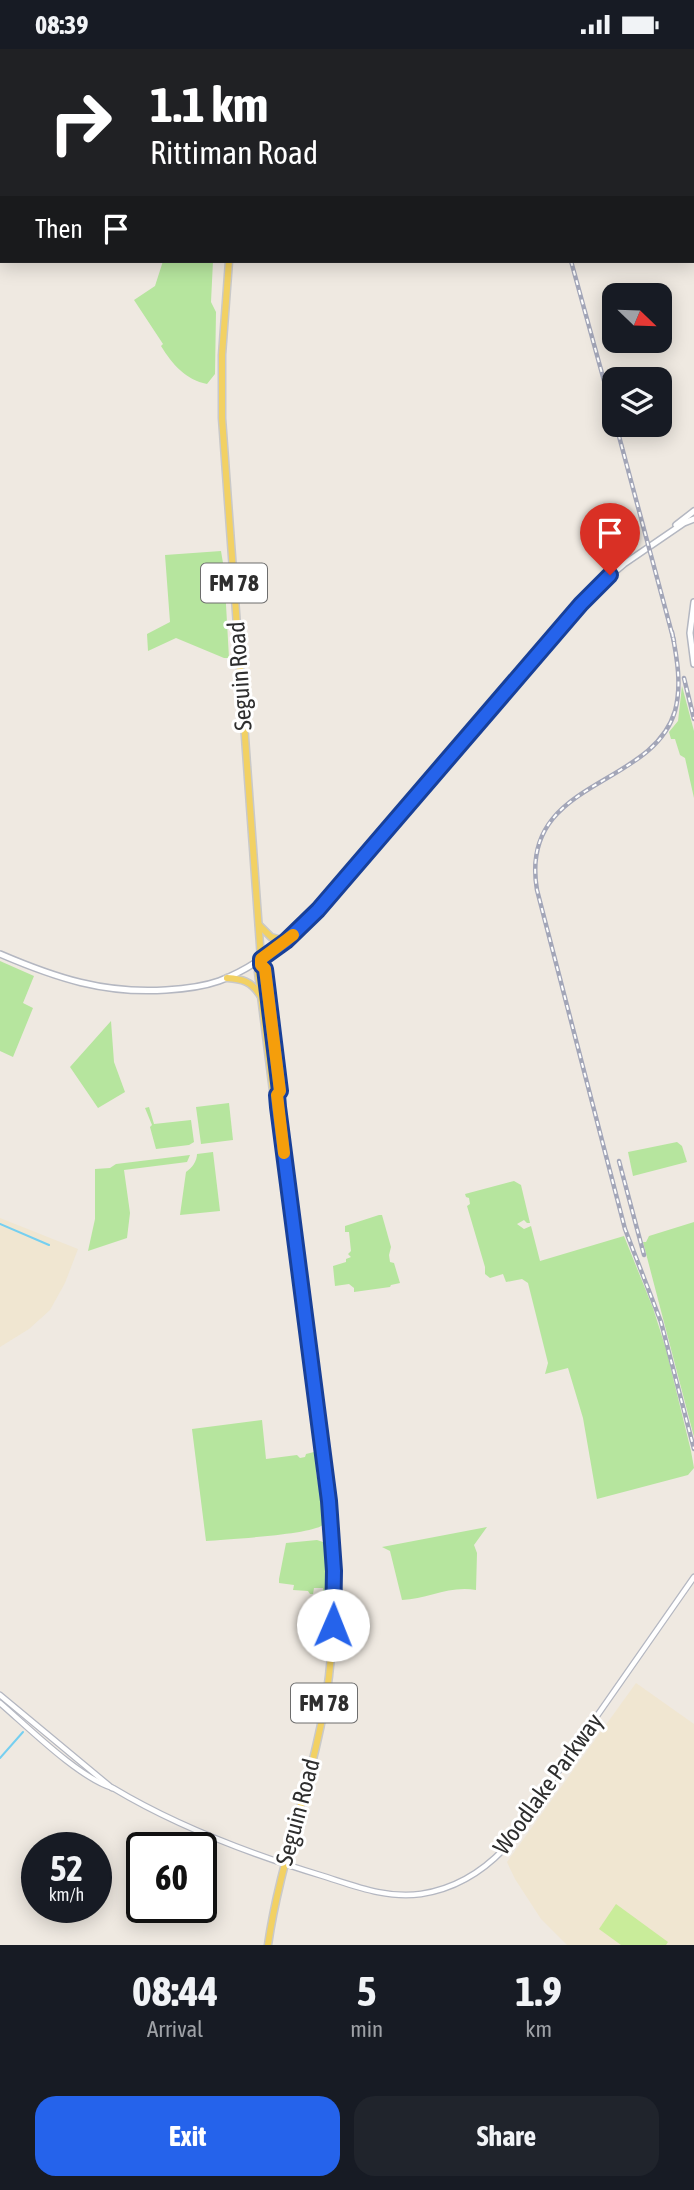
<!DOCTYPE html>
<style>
:root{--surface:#171b24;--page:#20242c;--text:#f1f3f6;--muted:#9ea1a6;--accent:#2563eb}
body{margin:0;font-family:"Asap Condensed",sans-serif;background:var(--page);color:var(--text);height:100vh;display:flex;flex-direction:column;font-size:26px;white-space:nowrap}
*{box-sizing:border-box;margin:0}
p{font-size:23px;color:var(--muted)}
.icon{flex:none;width:38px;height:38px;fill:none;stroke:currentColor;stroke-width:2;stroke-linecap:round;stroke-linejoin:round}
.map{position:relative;height:1896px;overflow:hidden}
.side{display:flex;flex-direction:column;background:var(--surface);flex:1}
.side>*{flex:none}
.top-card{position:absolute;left:0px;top:0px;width:695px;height:214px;box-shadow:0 4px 18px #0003;background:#202124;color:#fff;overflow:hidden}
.needle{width:46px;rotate:113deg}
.buttons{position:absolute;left:602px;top:234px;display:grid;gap:14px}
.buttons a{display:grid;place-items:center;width:70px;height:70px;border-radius:14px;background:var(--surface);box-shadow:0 4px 18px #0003;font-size:35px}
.speed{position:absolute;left:21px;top:1783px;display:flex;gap:14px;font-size:35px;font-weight:700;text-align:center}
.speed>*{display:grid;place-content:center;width:91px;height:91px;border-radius:50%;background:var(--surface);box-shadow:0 4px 18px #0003;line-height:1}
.speed small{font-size:18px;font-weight:400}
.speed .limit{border:4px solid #111;border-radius:10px;background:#fff;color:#111}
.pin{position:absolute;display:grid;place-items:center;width:60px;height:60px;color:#fff;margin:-72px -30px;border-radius:50% 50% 50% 0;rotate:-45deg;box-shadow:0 0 7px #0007}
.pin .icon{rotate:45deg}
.me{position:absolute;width:77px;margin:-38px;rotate:1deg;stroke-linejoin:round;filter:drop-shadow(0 0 5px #0008)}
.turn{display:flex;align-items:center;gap:24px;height:147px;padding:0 35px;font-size:32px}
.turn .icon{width:91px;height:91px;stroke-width:2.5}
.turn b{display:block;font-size:49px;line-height:60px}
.then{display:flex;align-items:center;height:66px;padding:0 35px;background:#0003;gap:14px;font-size:26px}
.eta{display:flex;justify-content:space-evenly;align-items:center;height:119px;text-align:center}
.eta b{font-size:42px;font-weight:700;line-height:49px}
.primary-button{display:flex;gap:14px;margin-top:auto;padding:14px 35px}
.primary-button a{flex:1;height:80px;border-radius:21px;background:var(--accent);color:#fff;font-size:28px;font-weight:700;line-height:80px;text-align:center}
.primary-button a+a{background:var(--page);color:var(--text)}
.status{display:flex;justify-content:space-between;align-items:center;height:49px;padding:0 35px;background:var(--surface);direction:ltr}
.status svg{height:19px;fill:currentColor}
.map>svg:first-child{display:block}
</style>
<div class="status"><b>08:39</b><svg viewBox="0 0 49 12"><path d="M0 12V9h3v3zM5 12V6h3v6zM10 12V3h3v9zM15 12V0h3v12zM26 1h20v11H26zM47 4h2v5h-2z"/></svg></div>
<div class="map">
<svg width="694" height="1896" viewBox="0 0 694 1896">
<rect width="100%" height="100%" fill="#efe9e1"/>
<g fill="#f0e6d1">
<polygon points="0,1169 78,1200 65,1234 50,1261 29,1280 0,1298"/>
<polygon points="636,1634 694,1675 694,1896 567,1896 541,1870 515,1830 507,1813"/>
</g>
<g fill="#b6e59e">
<path d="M 163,212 L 213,212 L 211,253 L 216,263 L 215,325 L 207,335 C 186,331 172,315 161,297 L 163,295 L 134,251 L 155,237 Z"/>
<polygon points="221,502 224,520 229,609 224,609 176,589 148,602 147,585 170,573 165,506"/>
<polygon points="682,637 694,682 694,749 685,709 680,706 675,690 671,690 669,683 678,672"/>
<polygon points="0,912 34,927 23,954 33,959 13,1008 0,1002"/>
<polygon points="111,972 114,1013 125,1043 98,1059 70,1018"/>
<polygon points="229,1054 233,1091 201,1095 196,1058"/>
<polygon points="149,1058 154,1075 191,1071 194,1093 189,1096 156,1100 150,1078 152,1076 145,1059"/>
<polygon points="677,1093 682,1097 687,1113 633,1127 628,1103"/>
<path d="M 213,1103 L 220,1162 L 180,1166 L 186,1123 C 192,1119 197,1112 197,1105 Z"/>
<polygon points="190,1106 187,1113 124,1121 130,1164 127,1189 88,1202 95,1170 95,1120 110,1119 116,1115"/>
<polygon points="514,1132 521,1136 530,1174 527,1174 524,1171 517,1175 524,1180 531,1177 540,1212 624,1187 653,1259 666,1300 691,1402 694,1419 688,1426 597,1450 583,1369 568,1319 545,1325 548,1314 528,1234 522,1230 506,1233 503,1225 490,1229 485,1225 485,1218 467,1157 470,1155 469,1149 466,1148 465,1145"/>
<polygon points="379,1166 382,1166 391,1198 389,1206 390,1213 394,1214 400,1234 391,1236 390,1238 354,1243 354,1239 349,1235 335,1237 333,1217 346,1213 346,1210 351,1208 348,1205 351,1202 349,1183 345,1183 345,1177"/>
<polygon points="694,1173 694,1388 643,1193 646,1193 649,1187"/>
<path d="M 262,1371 L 266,1410 L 297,1406 L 300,1409 L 305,1408 L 306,1405 L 314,1403 L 318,1421 L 316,1423 L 322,1457 L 323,1476 C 309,1486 229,1490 206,1492 L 192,1380 Z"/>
<path d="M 487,1478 L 474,1496 L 477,1504 L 476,1541 C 450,1536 427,1550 402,1551 L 390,1502 L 382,1498 Z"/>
<polygon points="317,1491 326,1494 326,1576 323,1579 318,1578 317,1575 321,1574 323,1539 314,1539 313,1545 310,1545 308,1542 293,1541 294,1536 279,1534 279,1530 286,1494"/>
</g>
<polygon fill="#c9ec9a" points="616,1855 668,1893 666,1896 621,1896 599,1880"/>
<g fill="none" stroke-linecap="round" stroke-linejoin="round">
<g stroke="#75cff0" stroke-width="2">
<polyline points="0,1175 49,1196"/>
<polyline points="0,1709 23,1683"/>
</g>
<defs>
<g id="tertiary">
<polyline points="211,0 211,2"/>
<polyline points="0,1646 112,1739"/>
<path d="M 0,1654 C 28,1678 79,1729 113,1739 C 178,1778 250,1805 323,1827 C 355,1837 387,1850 421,1845 C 454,1840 481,1824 504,1800 L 694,1528"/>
</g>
<g id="secondary">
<polyline points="676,476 694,462"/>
<polyline points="694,553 690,584 694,615"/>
<path d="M 0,905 C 56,929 104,945 166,941 C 183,940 202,938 219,932 C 257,918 290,890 318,861 L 596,539 L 624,515 L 684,474 L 694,470"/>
</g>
<g id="primary">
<polyline points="273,2 273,0"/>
<path d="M 229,212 L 222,306 L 222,369 L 261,910 L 261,916 L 265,920 L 280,1042 L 277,1046 L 282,1094 C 294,1180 306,1266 317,1352 C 328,1443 340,1535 329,1627 C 318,1719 281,1805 268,1896"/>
<polyline points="259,876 271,888 286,892"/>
<polyline points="261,916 258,923 273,1042 277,1046"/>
<path d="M 227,929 C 242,930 251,932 260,946"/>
</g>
</defs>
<use href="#tertiary" stroke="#b4b7c1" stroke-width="7"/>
<use href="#secondary" stroke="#b4b7c1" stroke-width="8"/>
<use href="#primary" stroke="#c9c9c9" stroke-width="9"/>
<use href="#tertiary" stroke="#fff" stroke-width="4.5"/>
<use href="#secondary" stroke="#fff" stroke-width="5"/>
<use href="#primary" stroke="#f2d163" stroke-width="6"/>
<defs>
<g id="rail">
<polyline points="516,0 516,2"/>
<polyline points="571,212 614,368"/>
<polyline points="616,376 674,592"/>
<path d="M 672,583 C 677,609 682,636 675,662 C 652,740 518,730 537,841 L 625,1180 L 661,1273 L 694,1400"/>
<polyline points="684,629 694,670"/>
<polyline points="619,1112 644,1206"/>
</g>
</defs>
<use href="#rail" stroke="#a3a6b8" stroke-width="4.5"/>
<use href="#rail" stroke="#fff" stroke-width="2" stroke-dasharray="5" stroke-linecap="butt"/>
</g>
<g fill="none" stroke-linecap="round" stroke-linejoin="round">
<defs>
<polyline id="route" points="333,1576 334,1522 329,1452 278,1058 277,1046 280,1042 265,920 261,916 261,910 286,892 318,861 581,555 610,526"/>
</defs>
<use href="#route" stroke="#184099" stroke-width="18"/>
<use href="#route" stroke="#2563eb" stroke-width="12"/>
<polyline stroke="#f59e0b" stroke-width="12" points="284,1104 277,1046 280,1042 265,920 261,916 261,910 293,886"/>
</g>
<g text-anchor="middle" stroke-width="6" stroke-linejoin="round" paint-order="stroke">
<g fill="#fff" stroke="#6d6d6d" stroke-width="2">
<rect x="201" y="514.5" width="66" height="39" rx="5"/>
<rect x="291" y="1634.5" width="66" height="39" rx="5"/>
</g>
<g font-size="23" font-weight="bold" fill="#2e2e2e">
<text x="234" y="542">FM 78</text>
<text x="324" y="1662">FM 78</text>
</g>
<g font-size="24" fill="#2e2e2e" stroke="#fff">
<text transform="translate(240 627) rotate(-94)" y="8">Seguin Road</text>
<text transform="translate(548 1735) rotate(-54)" y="8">Woodlake Parkway</text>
<text transform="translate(298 1763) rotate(-75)" y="8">Seguin Road</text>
</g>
</g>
</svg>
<div class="buttons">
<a><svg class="needle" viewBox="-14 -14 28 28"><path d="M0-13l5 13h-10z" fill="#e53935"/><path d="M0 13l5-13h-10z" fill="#9ea1a6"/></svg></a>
<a><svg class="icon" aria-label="layers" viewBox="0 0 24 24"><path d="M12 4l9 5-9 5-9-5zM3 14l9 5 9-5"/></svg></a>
</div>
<div class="speed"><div>52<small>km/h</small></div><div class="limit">60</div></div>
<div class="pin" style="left:610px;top:526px;background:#d93025"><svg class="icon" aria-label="arrive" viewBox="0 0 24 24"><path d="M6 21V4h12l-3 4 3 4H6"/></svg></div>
<svg class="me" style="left:333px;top:1576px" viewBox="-20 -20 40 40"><circle r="19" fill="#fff"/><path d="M0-13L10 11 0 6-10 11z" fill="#2563eb"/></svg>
<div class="top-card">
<div class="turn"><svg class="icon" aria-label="right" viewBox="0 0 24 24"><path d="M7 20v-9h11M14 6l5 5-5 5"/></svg><div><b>1.1 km</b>Rittiman Road</div></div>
<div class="then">Then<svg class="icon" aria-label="arrive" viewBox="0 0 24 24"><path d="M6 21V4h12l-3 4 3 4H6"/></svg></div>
</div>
</div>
<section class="side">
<div class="eta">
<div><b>08:44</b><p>Arrival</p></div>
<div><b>5</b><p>min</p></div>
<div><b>1.9</b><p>km</p></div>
</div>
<div class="primary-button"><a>Exit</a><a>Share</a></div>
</section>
